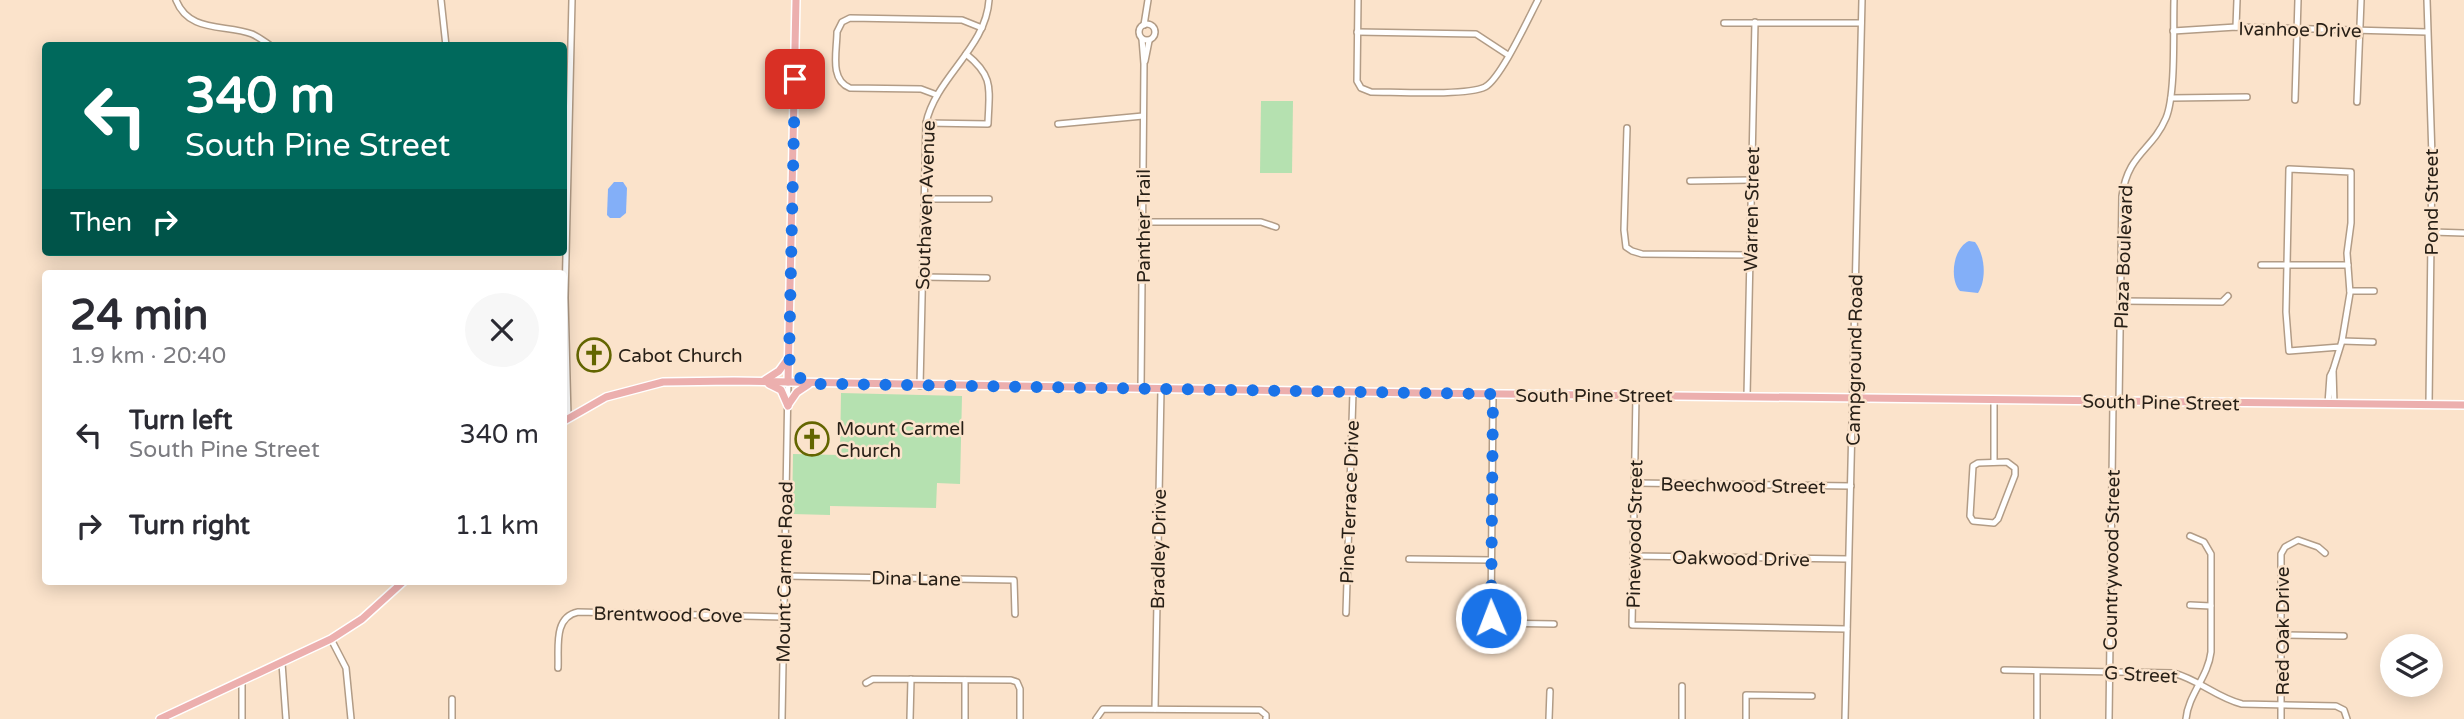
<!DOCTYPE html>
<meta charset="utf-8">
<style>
:root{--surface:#fff;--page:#f7f7f7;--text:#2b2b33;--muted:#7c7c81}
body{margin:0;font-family:"Varela Round",sans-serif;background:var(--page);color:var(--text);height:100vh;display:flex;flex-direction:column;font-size:26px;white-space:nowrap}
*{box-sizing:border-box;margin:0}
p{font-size:23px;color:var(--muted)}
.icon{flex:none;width:38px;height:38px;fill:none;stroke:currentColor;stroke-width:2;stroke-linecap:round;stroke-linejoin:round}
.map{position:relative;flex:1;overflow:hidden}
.side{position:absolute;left:42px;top:270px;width:525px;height:315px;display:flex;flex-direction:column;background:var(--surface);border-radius:7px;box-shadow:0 4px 18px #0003}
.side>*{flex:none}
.top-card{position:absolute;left:42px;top:42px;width:525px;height:214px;border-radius:7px;box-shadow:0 4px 18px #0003;background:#00695c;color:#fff;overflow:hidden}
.buttons{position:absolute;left:2380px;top:634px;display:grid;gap:14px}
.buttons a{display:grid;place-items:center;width:63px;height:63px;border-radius:50%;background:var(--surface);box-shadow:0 4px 18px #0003;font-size:35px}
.pin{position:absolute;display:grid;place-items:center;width:60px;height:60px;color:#fff;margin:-30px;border-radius:14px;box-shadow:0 4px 10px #0006}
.me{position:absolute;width:77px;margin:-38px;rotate:359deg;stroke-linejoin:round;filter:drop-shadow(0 0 5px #0008)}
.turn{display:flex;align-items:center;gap:24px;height:147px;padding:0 28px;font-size:32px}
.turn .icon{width:91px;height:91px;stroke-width:2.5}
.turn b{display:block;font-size:49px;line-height:60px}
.then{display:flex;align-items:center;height:66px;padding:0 28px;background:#0003;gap:14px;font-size:26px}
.round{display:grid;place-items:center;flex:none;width:74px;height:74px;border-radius:37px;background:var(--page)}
.overview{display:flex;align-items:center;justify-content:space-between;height:119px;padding:0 28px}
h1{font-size:42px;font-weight:800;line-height:52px}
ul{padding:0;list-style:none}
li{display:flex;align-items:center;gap:21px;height:91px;padding:0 28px}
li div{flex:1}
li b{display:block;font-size:26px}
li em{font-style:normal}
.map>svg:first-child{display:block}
</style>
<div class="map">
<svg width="2464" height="719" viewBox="0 0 2464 719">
<rect width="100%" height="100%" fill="#fbe3cb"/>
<g fill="#b5e1b0">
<polygon points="1261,101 1293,101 1292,173 1260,173"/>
<polygon points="841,393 962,396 960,484 937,483 936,508 830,506 830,515 792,514 793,454 840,455"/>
</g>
<g fill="#83aff8">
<polygon points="614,182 623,182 627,188 626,213 620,218 610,218 607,215 608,189"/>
<path d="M 1969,241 L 1975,242 C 1985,255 1987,279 1978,293 L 1960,291 C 1949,279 1953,248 1969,241 Z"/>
</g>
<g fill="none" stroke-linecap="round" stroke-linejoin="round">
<defs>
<g id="minor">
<path d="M 176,0 C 189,33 224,24 252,34 C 259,37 265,42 271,46"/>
<polyline points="441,0 446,46"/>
<path d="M 1358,0 L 1357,81 L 1361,88 L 1371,92 C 1395,92 1467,96 1485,87 C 1501,78 1528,19 1538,0"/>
<polyline points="2427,0 2432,157 2429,404"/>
<polyline points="1724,23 1861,23"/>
<circle cx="1147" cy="32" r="8"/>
<polyline points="1144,25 1148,0"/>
<polyline points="2236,27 2237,0"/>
<polyline points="2173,31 2236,27 2427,32"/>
<polyline points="1357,32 1476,34 1508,55"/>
<polyline points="1145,61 1149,41"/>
<path d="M 937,95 L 921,89 L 850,88 C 829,80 837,51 837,32 L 842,22 L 850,18 L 962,20 L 982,28"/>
<polyline points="2171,98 2247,97"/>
<polyline points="2295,100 2298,0"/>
<polyline points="2357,102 2361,0"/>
<path d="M 926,123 L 988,124 C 989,90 995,77 966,54"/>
<polyline points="1058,124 1143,116"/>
<polyline points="1627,128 1624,230 1626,247 1632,251 1642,254 1750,255"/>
<polyline points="1690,181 1751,180"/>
<polyline points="924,199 989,199"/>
<polyline points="1144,222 1261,222 1276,227"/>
<polyline points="2432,232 2464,233"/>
<polyline points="2261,265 2348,265"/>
<polyline points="922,277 987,278"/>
<polyline points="2350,291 2374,291"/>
<polyline points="2121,301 2222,302 2228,296"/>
<polyline points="2342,341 2373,342"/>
<polyline points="2333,370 2342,341 2350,293 2347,253 2351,223 2351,172 2289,169 2286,312 2289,351 2340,347"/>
<path d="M 920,386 L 926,123 C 936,77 986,48 989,0"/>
<polyline points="1141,388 1144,64 1142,39"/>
<polyline points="1493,394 1491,618 1497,623 1554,624"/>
<polyline points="1636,395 1632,625 1847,629"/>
<polyline points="1747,396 1755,22"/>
<path d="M 2119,402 L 2122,196 C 2128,153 2152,151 2166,118 C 2176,94 2173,29 2174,0"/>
<polyline points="2328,404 2330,376 2333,370 2334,404"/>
<polyline points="568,418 565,298 572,0"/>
<polyline points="1994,462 1994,400"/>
<polygon points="2007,462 2015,468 2015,475 1998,519 1994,523 1973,521 1970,516 1973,466 1978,463"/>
<polyline points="1635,483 1851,486"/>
<polyline points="1633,556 1848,559"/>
<polyline points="1409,559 1491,560"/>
<polyline points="784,576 1014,580 1015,614"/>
<polyline points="2190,605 2211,606"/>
<polyline points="1346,613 1353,392"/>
<polyline points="2281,635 2344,636"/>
<polyline points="331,639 346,668 351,719"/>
<polyline points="282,663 286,719"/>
<path d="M 558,668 C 559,648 553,617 578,612 L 783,617"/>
<path d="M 2004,670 L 2173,673 C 2198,679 2217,698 2242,704 L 2336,706 L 2344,710 L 2347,719"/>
<polyline points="242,681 242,719"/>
<polyline points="866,683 873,679 1011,680 1017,682 1020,689 1020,719"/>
<polyline points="1155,709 1161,389"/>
<polyline points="452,719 452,699"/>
<polyline points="782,719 788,382"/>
<polyline points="910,719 911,679"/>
<polyline points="965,719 965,680"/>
<polyline points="1096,719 1103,709 1260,710 1266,715 1266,719"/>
<polyline points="1549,719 1550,691"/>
<polyline points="1682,719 1682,686"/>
<polyline points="1746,719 1746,695 1812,696"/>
<polyline points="1845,719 1862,0"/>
<polyline points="2037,719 2037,672"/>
<polyline points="2109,719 2113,402"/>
<path d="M 2186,719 C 2188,695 2208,677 2211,652 L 2211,554 L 2204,542 L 2190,536"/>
<polyline points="2281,719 2281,554 2285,547 2298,540 2318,547 2325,553"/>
</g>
<g id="major">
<polyline points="765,380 779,371 787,360"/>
<polyline points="788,382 796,0"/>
<polyline points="769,384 781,390 788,406"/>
<polyline points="788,405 797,392 809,384"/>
<polyline points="564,421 606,397 663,382 734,381 1419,393 2464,405"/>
<polyline points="160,719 331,639 362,619 404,581"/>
</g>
</defs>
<use href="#minor" stroke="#b29c86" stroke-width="8"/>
<use href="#major" stroke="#fff" stroke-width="10"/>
<use href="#minor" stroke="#fff" stroke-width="5"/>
<use href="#major" stroke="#ecafae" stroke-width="7"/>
</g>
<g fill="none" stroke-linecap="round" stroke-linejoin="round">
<path stroke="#1a73e8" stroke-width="12" stroke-dasharray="0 21.6" d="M 795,79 L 789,358 C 797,387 813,384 839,384 L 1493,394 L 1491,618"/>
</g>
<defs>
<symbol id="church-ring" viewBox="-11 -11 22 22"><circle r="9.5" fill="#fbe3cb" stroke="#636500" stroke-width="1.5"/><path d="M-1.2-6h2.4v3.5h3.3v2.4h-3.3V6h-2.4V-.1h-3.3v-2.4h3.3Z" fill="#636500"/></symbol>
</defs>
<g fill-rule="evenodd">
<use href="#church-ring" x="575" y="336" width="38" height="38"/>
<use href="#church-ring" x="793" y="420" width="38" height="38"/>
</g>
<g text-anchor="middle" stroke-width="5" stroke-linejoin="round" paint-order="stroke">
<g font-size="19" fill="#271f16" stroke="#fbe3cb">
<text transform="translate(2300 29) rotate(1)" y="7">Ivanhoe Drive</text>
<text transform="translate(2431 202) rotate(-90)" y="7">Pond Street</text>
<text transform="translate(925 205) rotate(-88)" y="7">Southaven Avenue</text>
<text transform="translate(1751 209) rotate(-89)" y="7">Warren Street</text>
<text transform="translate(1143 226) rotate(-90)" y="7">Panther Trail</text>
<text transform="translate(2123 257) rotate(-88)" y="7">Plaza Boulevard</text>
<text transform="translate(1854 360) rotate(-89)" y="7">Campground Road</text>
<text x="1594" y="402">South Pine Street</text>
<text transform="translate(2161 402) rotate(1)" y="7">South Pine Street</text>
<text transform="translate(1743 485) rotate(1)" y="7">Beechwood Street</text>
<text transform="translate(1349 502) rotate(-88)" y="7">Pine Terrace Drive</text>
<text transform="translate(1634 534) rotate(-89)" y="7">Pinewood Street</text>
<text transform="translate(1158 549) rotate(-89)" y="7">Bradley Drive</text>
<text transform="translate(1741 558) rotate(1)" y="7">Oakwood Drive</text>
<text transform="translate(2111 560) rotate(-89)" y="7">Countrywood Street</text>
<text transform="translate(784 572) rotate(-89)" y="7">Mount Carmel Road</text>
<text transform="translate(916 578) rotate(1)" y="7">Dina Lane</text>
<text transform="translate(668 614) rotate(1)" y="7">Brentwood Cove</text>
<text transform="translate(2282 631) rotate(-90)" y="7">Red Oak Drive</text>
<text transform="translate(2141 674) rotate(3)" y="7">G Street</text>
</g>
<g font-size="19" fill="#271f16" stroke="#fbe3cb" text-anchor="start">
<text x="618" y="362">Cabot Church</text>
<text x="836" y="435">Mount Carmel<tspan x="836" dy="22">Church</tspan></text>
</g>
</g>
</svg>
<div class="buttons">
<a><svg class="icon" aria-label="layers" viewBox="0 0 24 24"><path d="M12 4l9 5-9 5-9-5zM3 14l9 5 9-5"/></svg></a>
</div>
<div class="pin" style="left:795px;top:79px;background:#d93025"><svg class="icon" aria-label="arrive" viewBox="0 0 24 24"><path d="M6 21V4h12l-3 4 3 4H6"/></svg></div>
<svg class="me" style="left:1491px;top:618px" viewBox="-20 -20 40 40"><circle r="17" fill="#1a73e8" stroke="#fff" stroke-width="3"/><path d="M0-11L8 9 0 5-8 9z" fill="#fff"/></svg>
<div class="top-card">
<div class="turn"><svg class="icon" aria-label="left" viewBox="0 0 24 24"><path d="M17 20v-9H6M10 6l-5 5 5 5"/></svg><div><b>340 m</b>South Pine Street</div></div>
<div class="then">Then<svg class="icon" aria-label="right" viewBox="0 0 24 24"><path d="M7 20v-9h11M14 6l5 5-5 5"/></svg></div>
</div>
<section class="side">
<div class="overview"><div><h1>24 min</h1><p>1.9 km · 20:40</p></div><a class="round"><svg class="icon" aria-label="close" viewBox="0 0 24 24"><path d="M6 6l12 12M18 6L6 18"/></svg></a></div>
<ul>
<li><svg class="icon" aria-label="left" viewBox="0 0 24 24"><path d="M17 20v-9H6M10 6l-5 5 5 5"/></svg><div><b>Turn left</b><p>South Pine Street</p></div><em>340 m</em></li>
<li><svg class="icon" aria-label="right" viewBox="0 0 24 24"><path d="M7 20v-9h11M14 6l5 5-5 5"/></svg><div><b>Turn right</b></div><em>1.1 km</em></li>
</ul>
</section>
</div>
